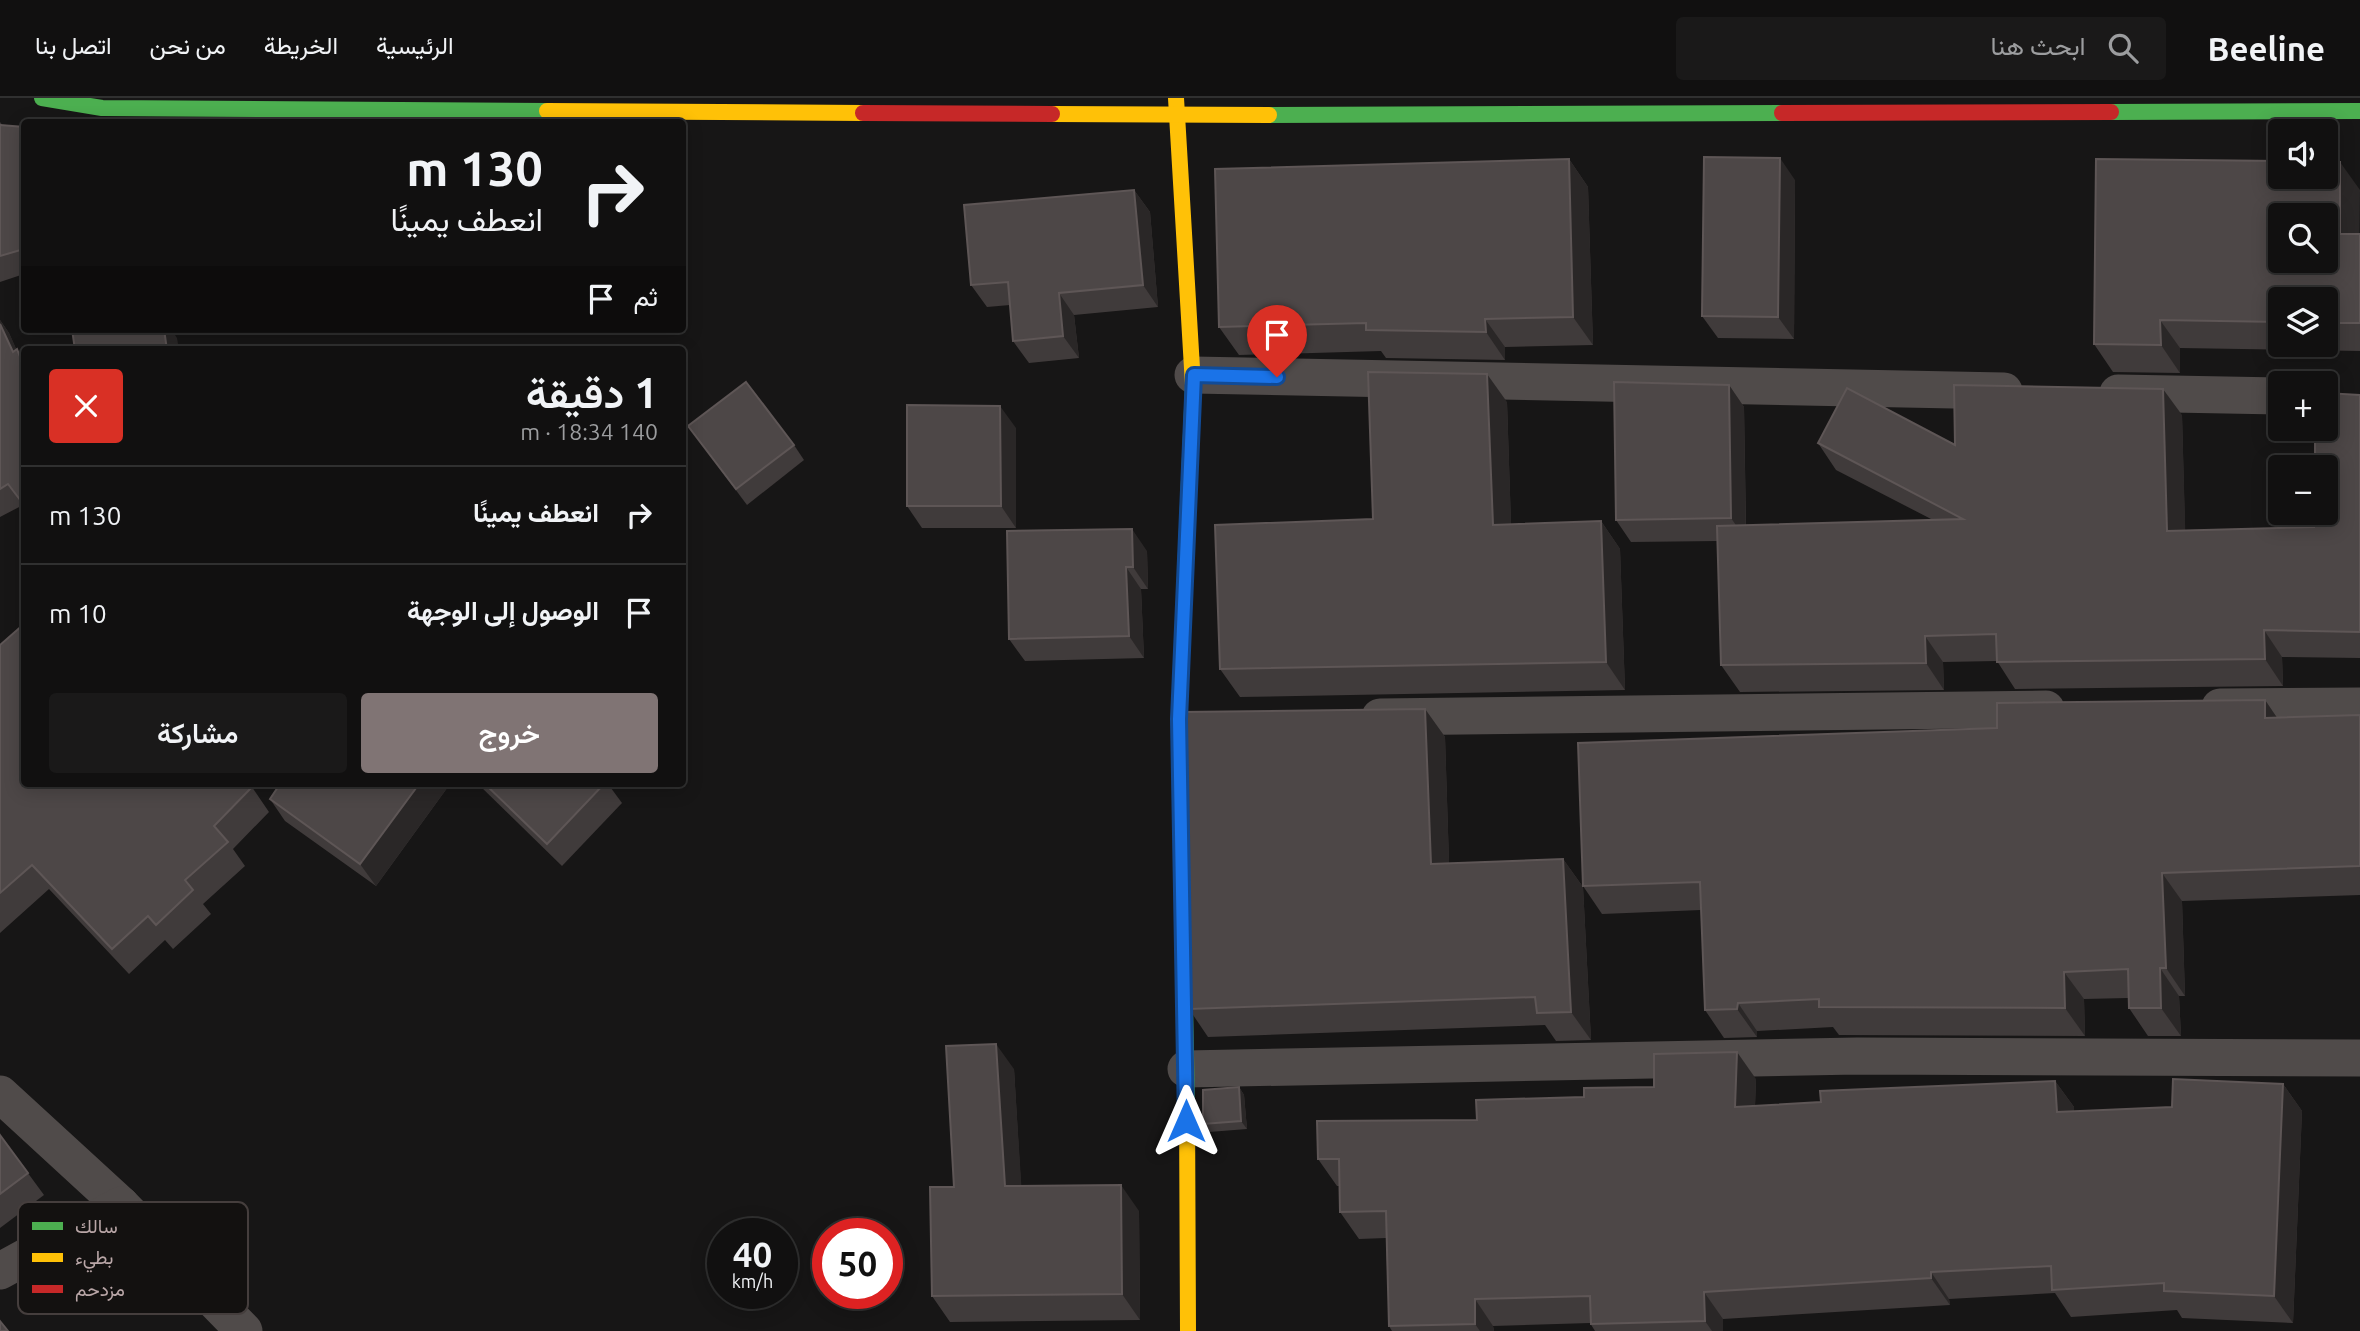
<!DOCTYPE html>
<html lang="ar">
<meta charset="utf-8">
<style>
:root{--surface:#111010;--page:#1a1919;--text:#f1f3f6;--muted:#9c9d9f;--line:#303030;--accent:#807474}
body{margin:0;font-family:Ubuntu,Vazirmatn,sans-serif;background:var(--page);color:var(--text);direction:rtl;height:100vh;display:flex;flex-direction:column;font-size:26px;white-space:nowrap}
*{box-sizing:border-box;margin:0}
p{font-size:23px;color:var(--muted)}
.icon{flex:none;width:38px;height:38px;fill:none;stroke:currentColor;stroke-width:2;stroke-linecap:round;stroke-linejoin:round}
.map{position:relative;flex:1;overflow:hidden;direction:ltr}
.details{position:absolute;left:21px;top:248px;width:665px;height:441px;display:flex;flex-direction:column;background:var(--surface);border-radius:7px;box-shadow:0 4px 18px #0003,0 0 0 2px var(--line);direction:rtl}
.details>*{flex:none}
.banner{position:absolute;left:21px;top:21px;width:665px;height:214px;border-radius:7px;box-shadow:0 4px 18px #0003,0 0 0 2px var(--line);direction:rtl;background:#111010;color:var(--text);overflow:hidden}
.fabs{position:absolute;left:2268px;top:21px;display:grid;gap:14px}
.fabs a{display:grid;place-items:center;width:70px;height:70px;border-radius:7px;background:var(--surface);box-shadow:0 4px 18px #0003,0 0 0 2px var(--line);font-size:35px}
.speed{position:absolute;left:707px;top:1120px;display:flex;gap:14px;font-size:35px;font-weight:700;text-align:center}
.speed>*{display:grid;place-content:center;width:91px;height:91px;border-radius:50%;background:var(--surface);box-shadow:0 4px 18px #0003,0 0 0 2px var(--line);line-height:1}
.speed small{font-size:18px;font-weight:400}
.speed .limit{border:10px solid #d22;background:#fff;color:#111}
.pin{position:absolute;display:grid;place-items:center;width:60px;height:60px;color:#fff;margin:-72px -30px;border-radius:50% 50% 50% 0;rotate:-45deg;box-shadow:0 0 7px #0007}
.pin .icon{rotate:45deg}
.me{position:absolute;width:77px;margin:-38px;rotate:0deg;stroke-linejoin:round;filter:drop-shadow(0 0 5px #0008)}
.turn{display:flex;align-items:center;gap:24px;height:147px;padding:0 28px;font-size:32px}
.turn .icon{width:91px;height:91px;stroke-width:2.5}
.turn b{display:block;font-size:49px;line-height:60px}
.then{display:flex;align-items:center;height:66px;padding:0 28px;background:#0003;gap:14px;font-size:26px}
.round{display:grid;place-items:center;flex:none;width:74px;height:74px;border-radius:7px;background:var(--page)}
.overview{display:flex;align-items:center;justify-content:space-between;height:119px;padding:0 28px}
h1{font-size:42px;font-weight:600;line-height:52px}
.primary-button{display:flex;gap:14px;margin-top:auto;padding:14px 28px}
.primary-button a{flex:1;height:80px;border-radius:7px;background:var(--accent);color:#fff;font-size:28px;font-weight:600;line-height:80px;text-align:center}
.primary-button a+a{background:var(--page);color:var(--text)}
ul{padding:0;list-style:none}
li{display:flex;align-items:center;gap:21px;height:98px;padding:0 28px;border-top:2px solid var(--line)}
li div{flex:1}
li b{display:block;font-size:26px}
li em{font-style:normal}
header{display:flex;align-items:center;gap:42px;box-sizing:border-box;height:98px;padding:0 35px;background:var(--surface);border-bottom:2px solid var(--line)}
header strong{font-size:33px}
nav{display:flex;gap:38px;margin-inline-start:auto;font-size:24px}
.search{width:490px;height:63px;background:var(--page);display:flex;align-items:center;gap:18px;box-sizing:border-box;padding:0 24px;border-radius:7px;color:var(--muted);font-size:26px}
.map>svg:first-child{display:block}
</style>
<header>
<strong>Beeline</strong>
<div class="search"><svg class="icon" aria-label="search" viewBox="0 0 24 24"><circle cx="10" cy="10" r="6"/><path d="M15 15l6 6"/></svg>ابحث هنا</div>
<nav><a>الرئيسية</a><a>الخريطة</a><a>من نحن</a><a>اتصل بنا</a></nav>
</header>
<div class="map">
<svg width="2360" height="1233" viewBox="0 0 2360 1233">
<rect width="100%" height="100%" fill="#171616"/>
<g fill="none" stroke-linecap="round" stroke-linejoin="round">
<g stroke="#504b4a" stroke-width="37">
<polyline points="1193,277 2004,293"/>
<polyline points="2118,295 2280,298"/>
<polyline points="2220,609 2360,608"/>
<polyline points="1380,619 2046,611"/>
<polyline points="1186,971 1857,958 2360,960"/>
<polyline points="0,996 121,1107 244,1233"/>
<polyline points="0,1173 121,1107"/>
</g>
<g stroke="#4caf50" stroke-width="16">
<polyline points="42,0 102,10 547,13"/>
<polyline points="2111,14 2360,13"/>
<polyline points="1269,17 1782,15"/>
<polyline points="1187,1004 1179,621 1193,287"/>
</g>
<g stroke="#ffc107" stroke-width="16">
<polyline points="1176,0 1193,287"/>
<polyline points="547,13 863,15"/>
<polyline points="1052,16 1269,17"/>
<polyline points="1187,1004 1188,1233"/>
</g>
<g stroke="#c62828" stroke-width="16">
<polyline points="863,15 1052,16"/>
<polyline points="1782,15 2111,14"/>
</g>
</g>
<g fill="#403b3b" fill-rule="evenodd">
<polygon points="0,24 3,28 24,29 24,176 0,184"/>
<polygon points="1569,61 1588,89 1593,247 1505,249 1505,262 1386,260 1381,253 1239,257 1219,229"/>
<polygon points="1795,82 1794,241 1718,240 1702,218"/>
<polygon points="1134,92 1150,114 1158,209 1074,217 1079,260 1029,265 1013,243 1010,207 987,209 971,187"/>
<path d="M 2360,136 L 2360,253 L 2180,250 L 2180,275 L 2113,274 L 2094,246 ZM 2280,201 L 2326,201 L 2326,247 L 2280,247 Z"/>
<polygon points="0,222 9,235 16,251 24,262 24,409 23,407 0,419"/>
<polygon points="1729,287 1744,309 1746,427 1933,422 1836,372 1818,345 1955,347 2182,317 2185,432 2314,429 2324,338 2360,297 2360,560 2282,559 2283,588 2015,591 1997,563 1943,564 1944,592 1740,594 1721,567 1718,443 1631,444 1616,422"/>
<polygon points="1507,304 1511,427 1601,423 1620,451 1625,592 1240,599 1220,571 1373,421"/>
<polygon points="688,328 794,347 804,362 747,407"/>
<polygon points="1016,330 1016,430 922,430 907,408"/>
<polygon points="1147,453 1148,491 1141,491 1144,560 1025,563 1009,541"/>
<polygon points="0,547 252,689 269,714 233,751 245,768 203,806 211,816 173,851 165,842 129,876 49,791 0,835"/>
<polygon points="2265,602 2277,620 2360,617 2360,797 2182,803 2185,898 2179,898 2181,938 2148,938 2129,910 2128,900 2084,901 2085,938 1839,937 1833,929 1757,933 1757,939 1724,940 1705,912 1701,812 1602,816 1583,788 1997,630"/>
<polygon points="1425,611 1445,639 1449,765 1563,761 1583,789 1591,942 1556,943 1545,927 1208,939 1189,911"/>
<polygon points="450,686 376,788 285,723 270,701"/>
<polygon points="478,686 608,686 622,705 562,768"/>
<polygon points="1014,971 1021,1088 1139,1113 1140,1222 950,1224 932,1198 954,1089"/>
<polygon points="1756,981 1755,1008 1821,1004 2055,983 2074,1009 2074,1014 2172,1009 2283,986 2302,1013 2293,1225 2182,1220 2177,1212 2071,1219 2055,1195 1949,1201 1950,1207 1723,1221 1723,1233 1595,1233 1590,1225 1493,1228 1494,1233 1392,1233 1389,1228 1386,1140 1359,1141 1340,1114 1340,1088 1337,1088 1318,1061 1477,1022 1584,999 1654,989"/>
<polygon points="1239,989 1244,997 1247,1031 1209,1034 1203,1026"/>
<polygon points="0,1037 44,1097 0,1130"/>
</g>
<g fill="#2a2727">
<polygon points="1780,60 1795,82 1794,241 1778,219"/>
<polygon points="1569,61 1588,89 1593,247 1573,219"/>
<polygon points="2340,64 2360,92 2359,164 2340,136"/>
<polygon points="1134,92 1150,114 1158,209 1143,187"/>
<polygon points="1059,195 1074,217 1079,260 1063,238"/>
<polygon points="1485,221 1505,249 1505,262 1486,234"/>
<polygon points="0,222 9,235 24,268 17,251 24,262 24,271 13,254 0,226"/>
<polygon points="2160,222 2180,250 2180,275 2161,247"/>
<polygon points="164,231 171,231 177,240 179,252 167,252"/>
<polygon points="1487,276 1507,304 1512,455 1493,427"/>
<polygon points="1729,287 1744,309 1746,442 1731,420"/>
<polygon points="2163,291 2182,317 2186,459 2167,433"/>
<polygon points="1000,308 1016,330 1016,430 1001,408"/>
<polygon points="1601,423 1620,451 1625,592 1606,564"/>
<polygon points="1132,431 1147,453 1148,491 1133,469"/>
<polygon points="1126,469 1141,491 1144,560 1129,538"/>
<polygon points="2264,532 2282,559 2283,588 2265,561"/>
<polygon points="1925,538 1943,564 1944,592 1926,565"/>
<polygon points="2265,602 2284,630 2265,620"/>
<polygon points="1425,611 1445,639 1450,794 1431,766"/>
<polygon points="419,686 450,686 376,788 360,766"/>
<polygon points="1563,761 1583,789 1591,942 1571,914"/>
<polygon points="2162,775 2182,803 2185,898 2166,870"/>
<polygon points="2160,870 2179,898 2181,938 2161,910"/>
<polygon points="2064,874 2084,901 2085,938 2065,910"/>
<polygon points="1738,905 1757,933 1757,939 1737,911"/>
<polygon points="996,946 1014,971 1023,1114 1005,1088"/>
<polygon points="1737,954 1756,981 1754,1036 1735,1009"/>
<polygon points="2055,983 2074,1009 2075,1041 2057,1014"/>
<polygon points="2283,986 2302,1013 2293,1225 2274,1198"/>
<polygon points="1239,989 1244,997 1247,1031 1241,1023"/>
<polygon points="1121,1087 1139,1113 1140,1222 1122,1196"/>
<polygon points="1931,1174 1949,1201 1950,1207 1931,1180"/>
<polygon points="1704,1194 1723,1221 1723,1233 1712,1233 1705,1223"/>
<polygon points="1475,1201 1493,1228 1494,1233 1480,1233 1475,1226"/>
</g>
<g fill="#4d4747" stroke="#5e5656" stroke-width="2" fill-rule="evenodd">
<polygon points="239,22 240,24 142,24"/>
<polygon points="0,27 24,29 24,114 22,114 24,121 24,151 0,158"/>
<polygon points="1704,59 1780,60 1778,219 1702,218"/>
<polygon points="1569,61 1573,219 1485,221 1486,234 1366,232 1366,225 1219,229 1215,71"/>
<path d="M 2096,61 L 2280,63 L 2280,79 L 2326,79 L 2326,64 L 2340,64 L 2340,136 L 2360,136 L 2360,225 L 2326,225 L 2326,201 L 2280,201 L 2280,224 L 2160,222 L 2161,247 L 2094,246 ZM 2280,117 L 2326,117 L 2326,163 L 2280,163 Z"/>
<polygon points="1134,92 1143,187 1059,195 1063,238 1013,243 1008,184 971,187 964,107"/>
<polygon points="0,226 13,254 17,251 24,269 24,407 8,386 0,391"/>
<polygon points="72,231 164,231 167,252 75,252"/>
<polygon points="1368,274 1487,276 1493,427 1601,423 1606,564 1220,571 1215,427 1373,421"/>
<polygon points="746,284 794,347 736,391 688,328"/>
<polygon points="1614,284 1729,287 1731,420 1616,422"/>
<polygon points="1954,287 2163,291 2167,433 2314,429 2314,415 2326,415 2326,369 2315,369 2315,338 2324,338 2324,331 2326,331 2326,295 2360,297 2360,534 2264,532 2265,561 1997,564 1996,536 1925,538 1926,565 1721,567 1717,428 1963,421 1818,345 1847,290 1955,347"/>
<polygon points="907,307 1000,308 1001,408 907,408"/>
<polygon points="1132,431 1133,469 1126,469 1129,538 1009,541 1007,433"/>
<polygon points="24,526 24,686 248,686 252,689 214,728 228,744 185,782 193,792 156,827 148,818 112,851 32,767 0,795 0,547"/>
<polygon points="2265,602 2265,620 2360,617 2360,768 2162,775 2166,870 2160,870 2161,910 2129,910 2128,871 2064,874 2065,910 1819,909 1819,901 1738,905 1737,911 1705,912 1700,784 1583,788 1578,645 1997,630 1997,605"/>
<polygon points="1425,611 1431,766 1563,761 1571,914 1537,915 1535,899 1189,911 1182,614"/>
<polygon points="280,686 419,686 360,766 270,701"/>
<polygon points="485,686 604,686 547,746"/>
<polygon points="996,946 1005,1088 1121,1087 1122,1196 932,1198 930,1089 954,1089 946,948"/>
<polygon points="1737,954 1735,1009 1821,1004 1820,993 2055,983 2057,1014 2172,1009 2173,981 2283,986 2274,1198 2164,1193 2164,1185 2052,1192 2051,1168 1931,1174 1931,1180 1704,1194 1705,1223 1591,1226 1590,1198 1475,1201 1475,1226 1389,1228 1386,1113 1340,1114 1339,1061 1318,1061 1317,1023 1477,1022 1476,1002 1584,999 1584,990 1654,989 1654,956"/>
<polygon points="1239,989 1241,1023 1203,1026 1203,992"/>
<polygon points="0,1037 28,1075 0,1096"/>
<polygon points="0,1223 8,1233 0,1233"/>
</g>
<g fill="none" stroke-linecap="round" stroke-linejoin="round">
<defs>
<polyline id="route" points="1186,1023 1179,621 1194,277 1277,279"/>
</defs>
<use href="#route" stroke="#114b97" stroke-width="18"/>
<use href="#route" stroke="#1a73e8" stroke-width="12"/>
</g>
<rect x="18" y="1104" width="230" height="112" rx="10" fill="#131110" stroke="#453e3d" stroke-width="2"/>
<rect x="32" y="1124" width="31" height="8" fill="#4caf50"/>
<rect x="32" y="1155" width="31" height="9" fill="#ffc107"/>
<rect x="32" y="1187" width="31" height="8" fill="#c62828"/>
<g font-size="19" fill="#b9a6a7">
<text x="75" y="1135">سالك</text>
<text x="75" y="1166">بطيء</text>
<text x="75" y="1198">مزدحم</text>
</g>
</svg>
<div class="fabs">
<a><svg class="icon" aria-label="sound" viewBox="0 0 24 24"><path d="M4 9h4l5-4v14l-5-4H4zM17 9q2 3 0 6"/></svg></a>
<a><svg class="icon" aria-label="search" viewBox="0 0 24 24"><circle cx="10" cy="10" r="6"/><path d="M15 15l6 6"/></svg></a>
<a><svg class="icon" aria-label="layers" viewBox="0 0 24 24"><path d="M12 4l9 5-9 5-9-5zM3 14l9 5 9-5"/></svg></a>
<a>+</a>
<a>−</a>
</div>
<div class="speed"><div>40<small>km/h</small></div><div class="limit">50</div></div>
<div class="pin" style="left:1277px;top:279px;background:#d93025"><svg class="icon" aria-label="arrive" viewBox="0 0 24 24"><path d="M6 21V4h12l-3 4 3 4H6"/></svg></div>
<svg class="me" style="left:1186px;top:1023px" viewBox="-20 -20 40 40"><path d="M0-17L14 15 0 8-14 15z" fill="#1a73e8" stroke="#fff" stroke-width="4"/></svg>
<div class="banner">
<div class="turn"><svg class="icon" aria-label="right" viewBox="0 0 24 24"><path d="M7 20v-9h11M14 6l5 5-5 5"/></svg><div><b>130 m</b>انعطف يمينًا</div></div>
<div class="then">ثم<svg class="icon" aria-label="arrive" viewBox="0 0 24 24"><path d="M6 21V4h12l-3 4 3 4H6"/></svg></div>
</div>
<section class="details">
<div class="overview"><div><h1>1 دقيقة</h1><p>140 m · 18:34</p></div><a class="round" style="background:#d93025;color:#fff"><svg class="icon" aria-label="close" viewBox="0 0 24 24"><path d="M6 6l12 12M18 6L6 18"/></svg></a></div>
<ul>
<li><svg class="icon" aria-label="right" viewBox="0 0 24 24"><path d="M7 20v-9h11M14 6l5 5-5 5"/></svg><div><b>انعطف يمينًا</b></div><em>130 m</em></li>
<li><svg class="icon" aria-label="arrive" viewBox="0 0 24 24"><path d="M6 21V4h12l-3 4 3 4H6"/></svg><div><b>الوصول إلى الوجهة</b></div><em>10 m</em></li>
</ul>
<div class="primary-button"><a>خروج</a><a>مشاركة</a></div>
</section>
</div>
